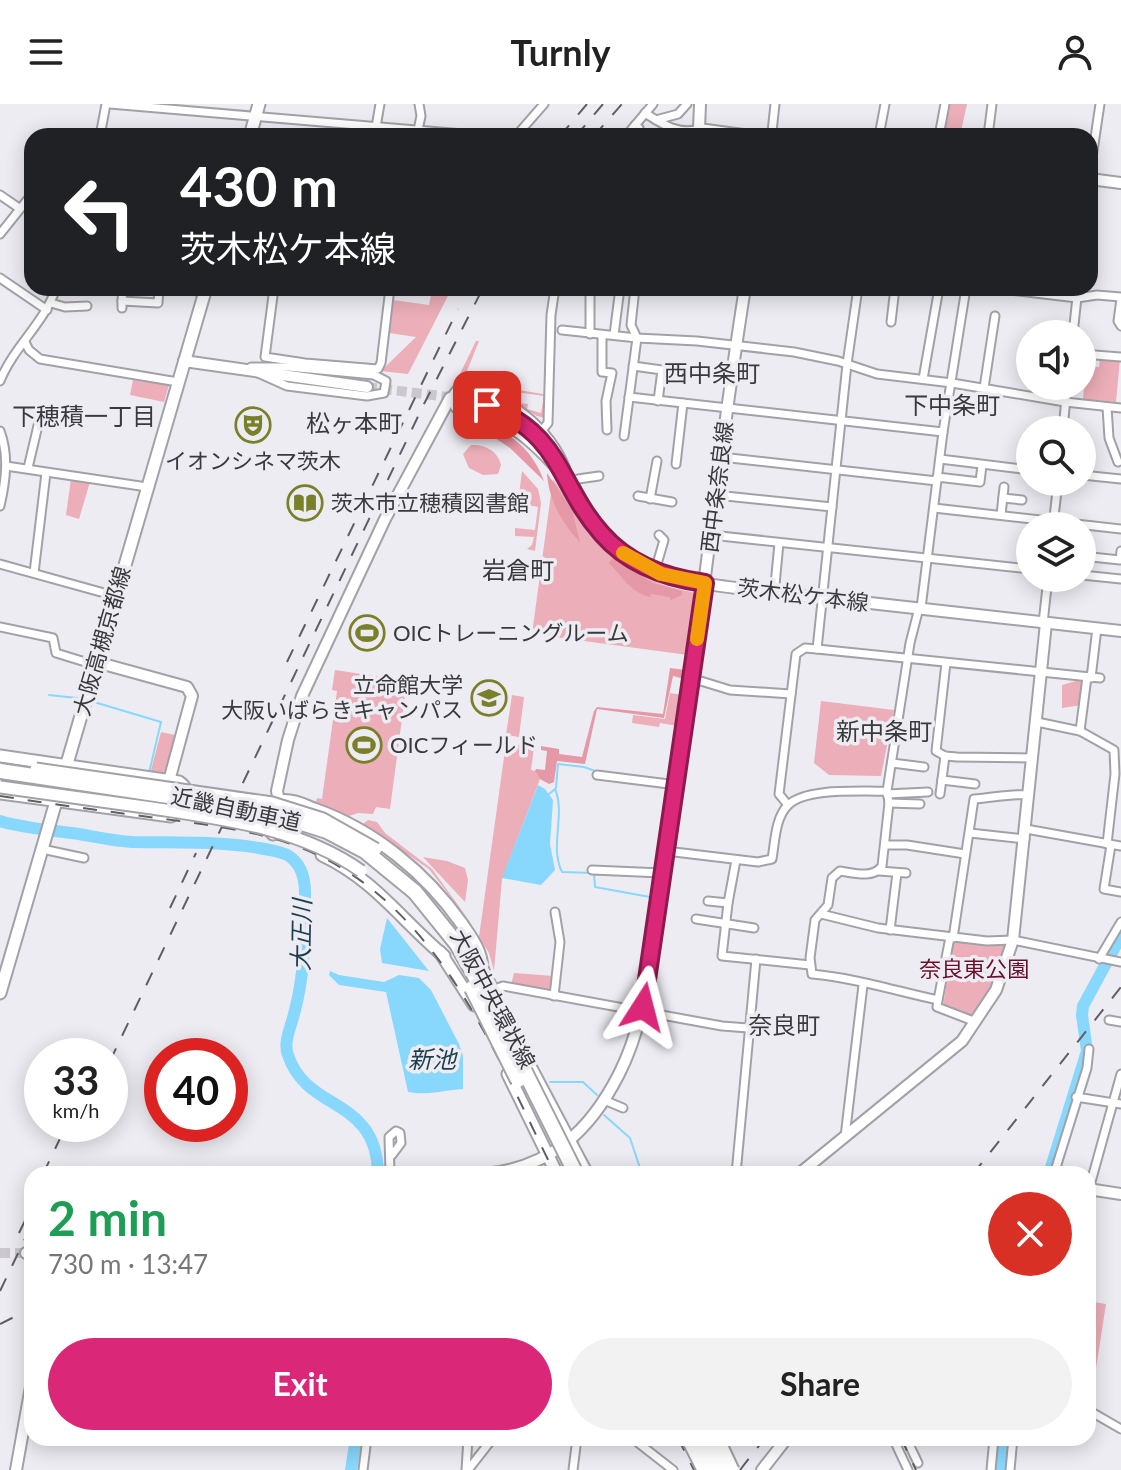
<!DOCTYPE html>
<meta charset="utf-8">
<style>
:root{--surface:#fff;--page:#f2f2f2;--text:#222;--muted:#767676;--accent:#db2777}
body{margin:0;font-family:Lato,"Noto Sans JP",sans-serif;background:var(--page);color:var(--text);height:100vh;display:flex;flex-direction:column;font-size:30px;white-space:nowrap}
*{box-sizing:border-box;margin:0}
p{font-size:26px;color:var(--muted)}
.icon{flex:none;width:44px;height:44px;fill:none;stroke:currentColor;stroke-width:2;stroke-linecap:round;stroke-linejoin:round}
.map{position:relative;flex:1;overflow:hidden}
.drawer{position:absolute;left:24px;top:1062px;width:1072px;height:280px;display:flex;flex-direction:column;background:var(--surface);border-radius:24px;box-shadow:0 4px 20px #0003}
.drawer>*{flex:none}
.top-card{position:absolute;left:24px;top:24px;width:1074px;height:168px;border-radius:24px;box-shadow:0 4px 20px #0003;background:#202124;color:#fff;overflow:hidden}
.controls{position:absolute;left:1016px;top:216px;display:grid;gap:16px}
.controls a{display:grid;place-items:center;width:80px;height:80px;border-radius:50%;background:var(--surface);box-shadow:0 4px 20px #0003;font-size:40px}
.speed{position:absolute;left:24px;top:934px;display:flex;gap:16px;font-size:40px;font-weight:700;text-align:center}
.speed>*{display:grid;place-content:center;width:104px;height:104px;border-radius:50%;background:var(--surface);box-shadow:0 4px 20px #0003;line-height:1}
.speed small{font-size:20px;font-weight:400}
.speed .limit{border:12px solid #d22;background:#fff;color:#111}
.pin{position:absolute;display:grid;place-items:center;width:68px;height:68px;color:#fff;margin:-34px;border-radius:16px;box-shadow:0 4px 12px #0006}
.me{position:absolute;width:88px;margin:-44px;rotate:9deg;stroke-linejoin:round;filter:drop-shadow(0 0 6px #0008)}
.turn{display:flex;align-items:center;gap:28px;height:168px;padding:0 24px;font-size:36px}
.turn .icon{width:104px;height:104px;stroke-width:2.5}
.turn b{display:block;font-size:56px;line-height:68px}
.round{display:grid;place-items:center;flex:none;width:84px;height:84px;border-radius:42px;background:var(--page)}
.headline{display:flex;align-items:center;justify-content:space-between;height:136px;padding:0 24px}
h1{font-size:48px;font-weight:700;line-height:60px;color:#1e9e55}
.button{display:flex;gap:16px;margin-top:auto;padding:16px 24px}
.button a{flex:1;height:92px;border-radius:48px;background:var(--accent);color:#fff;font-size:32px;font-weight:700;line-height:92px;text-align:center}
.button a+a{background:var(--page);color:var(--text)}
header{display:flex;justify-content:space-between;align-items:center;height:104px;padding:0 24px;background:var(--surface);font-size:36px;font-weight:700}
.map>svg:first-child{display:block}
</style>
<header><svg class="icon" aria-label="menu" viewBox="0 0 24 24"><path d="M4 6h16M4 12h16M4 18h16"/></svg>Turnly<svg class="icon" aria-label="person" viewBox="0 0 24 24"><circle cx="12" cy="8" r="4"/><path d="M4 21q1-7 8-7t8 7"/></svg></header>
<div class="map">
<svg width="1121" height="1366" viewBox="0 0 1121 1366">
<rect width="100%" height="100%" fill="#eeecf3"/>
<g fill="#ecaeb8">
<polygon points="948,0 967,0 960,32 942,32"/>
<polygon points="432,186 450,188 408,270 381,267 416,233 389,229 393,196 429,201"/>
<polygon points="476,237 479,237 463,277 543,290 546,288 544,314 537,312 515,299 528,300 527,305 541,309 544,292 508,287 507,294 455,280"/>
<polygon points="1100,254 1120,255 1116,298 1083,295 1086,262 1099,263"/>
<polygon points="133,276 169,281 164,298 130,291"/>
<path d="M 471,341 C 485,340 498,347 501,361 L 498,370 L 483,371 L 469,364 L 463,350 Z"/>
<polygon points="522,367 538,385 541,399 535,447 527,445 532,441 534,433 515,432 515,424 535,426 538,403 518,399"/>
<polygon points="71,375 90,378 79,415 66,411"/>
<path d="M 553,375 C 565,392 575,411 587,427 C 613,461 651,481 692,488 L 696,493 L 688,551 L 532,530 Z"/>
<polygon points="335,566 407,577 390,705 376,703 373,710 358,709 349,712 316,698 317,694 322,695 337,587 332,586"/>
<polygon points="1083,575 1082,601 1062,604 1062,581"/>
<polygon points="670,589 682,591 678,622 660,619 659,623 632,619 633,611 665,615"/>
<polygon points="512,591 524,593 519,633 506,631"/>
<polygon points="821,597 894,606 881,672 829,671 814,659"/>
<polygon points="161,628 175,631 165,668 161,671 150,670"/>
<polygon points="506,639 534,643 531,666 535,667 540,675 502,775 494,867 489,849 479,833"/>
<polygon points="368,716 377,718 385,729 432,765 471,819 429,765 363,720"/>
<polygon points="423,753 447,757 465,764 468,776 465,798"/>
<polygon points="953,838 1007,842 989,886 971,913 943,902"/>
<polygon points="514,869 554,872 552,884 549,887 511,881"/>
<polygon points="1088,1197 1106,1200 1092,1290 1088,1289"/>
</g>
<g fill="#e598a5">
<path d="M 497,325 C 520,336 535,353 544,377 L 510,344 L 483,326 Z"/>
<path d="M 547,369 L 572,406 L 580,438 C 562,420 548,394 547,369 Z"/>
<path d="M 613,454 L 653,479 L 682,487 L 682,491 L 670,496 L 670,493 L 651,490 L 650,493 C 630,488 623,473 609,459 Z"/>
<polygon points="670,564 686,566 684,575 673,572 664,614 597,605 585,660 557,657 554,678 549,680 540,675 535,667 536,665 545,666 547,647 541,646 541,642 559,645 559,650 582,653 594,607 597,603 663,610"/>
</g>
<g fill="#88d7fd">
<polygon points="538,681 545,685 553,696 550,740 555,766 541,781 502,774"/>
<polygon points="387,814 429,867 382,859 380,845"/>
<path d="M 330,867 L 339,871 L 384,878 L 399,871 L 419,874 L 431,886 L 459,940 L 463,952 L 463,985 C 443,986 428,992 408,988 L 386,888 L 339,881 L 329,871 Z"/>
</g>
<g fill="none" stroke-linecap="round" stroke-linejoin="round">
<g stroke="#88d7fd" stroke-width="2">
<polyline points="49,591 77,594"/>
<polyline points="94,598 161,618 149,669"/>
<polyline points="656,675 671,675"/>
<polyline points="556,684 558,660 584,663 598,668"/>
<path d="M 549,690 L 555,685 C 566,712 549,741 562,768 L 594,769 L 595,783 L 650,793"/>
<polyline points="550,978 583,978 597,991"/>
<polyline points="604,1011 630,1034 642,1070"/>
</g>
<g stroke="#88d7fd" stroke-width="12">
<path d="M 0,717 C 23,724 48,726 72,729 C 92,732 112,737 132,738 C 175,739 217,737 259,744 C 269,746 281,747 289,752 C 301,760 305,775 305,789 C 305,830 305,871 294,910 C 291,923 283,938 288,951 C 307,1009 377,992 378,1070"/>
<polyline points="1049,1070 1087,947 1082,911 1083,902 1121,832"/>
<polyline points="351,1366 356,1334"/>
<polyline points="1001,1366 1004,1334"/>
</g>
<g stroke="#cac8ce" stroke-width="10" stroke-dasharray="10 5" stroke-linecap="butt">
<polyline points="367,283 465,295"/>
<polyline points="0,1149 26,1149"/>
</g>
<defs>
<g id="street">
<polyline points="110,0 487,32"/>
<path d="M 645,9 C 662,20 678,31 699,25"/>
<polyline points="656,16 678,10 687,0"/>
<polyline points="635,21 639,24 638,32"/>
<polyline points="376,23 380,0"/>
<polyline points="418,26 421,12 419,0"/>
<polyline points="100,32 106,0"/>
<polyline points="516,32 544,0"/>
<polyline points="626,32 653,0"/>
<polyline points="768,32 772,28 775,0"/>
<polyline points="879,32 885,0"/>
<polyline points="939,32 945,0"/>
<polyline points="988,32 992,0"/>
<polyline points="1090,67 1100,0"/>
<polyline points="0,91 19,104"/>
<polyline points="0,130 32,90"/>
<polyline points="0,174 47,206"/>
<polyline points="185,184 204,189"/>
<polyline points="274,184 265,253 305,259 378,265 381,259 390,184"/>
<polyline points="590,184 590,230"/>
<polyline points="635,184 631,221 637,234 697,237 794,248 838,257 877,270 952,279 1065,298 1121,304"/>
<polyline points="994,184 1077,194 1097,191 1121,193"/>
<polyline points="1121,195 1118,217 1121,222"/>
<polyline points="122,197 123,184"/>
<polyline points="51,199 65,203 87,202"/>
<polyline points="122,204 122,197 158,199 159,184"/>
<polyline points="891,218 895,184"/>
<polyline points="562,226 637,234 624,332"/>
<polyline points="1073,230 1078,184"/>
<polyline points="602,231 602,268 612,269 606,297 607,326"/>
<polyline points="614,231 620,184"/>
<polyline points="25,238 29,246 40,255 178,278"/>
<polyline points="1082,250 1121,253"/>
<polyline points="633,262 662,266 658,297"/>
<polyline points="251,263 289,263 374,271 386,277 384,289 367,292 287,282 258,269"/>
<polyline points="923,275 939,184"/>
<path d="M 0,277 C 14,242 44,220 56,184"/>
<polyline points="984,284 995,212"/>
<path d="M 456,286 C 511,286 559,330 571,381 C 533,341 512,314 455,304 L 450,294 Z"/>
<polyline points="629,293 943,328"/>
<polyline points="1107,303 1109,334 1118,358"/>
<polyline points="543,325 548,319 551,211 555,184"/>
<polyline points="1063,326 1067,282"/>
<path d="M 0,327 C 9,351 6,376 0,402"/>
<polyline points="721,353 937,377"/>
<polyline points="940,355 1030,366"/>
<polyline points="676,360 683,299"/>
<polyline points="6,362 147,383"/>
<polyline points="28,364 40,313"/>
<polyline points="1082,371 1121,375"/>
<polyline points="937,373 980,378 982,361"/>
<polyline points="571,381 578,375 599,372"/>
<polyline points="716,391 832,403"/>
<polyline points="638,392 672,398"/>
<polyline points="1003,394 1022,396"/>
<polyline points="650,395 657,357"/>
<polyline points="934,404 1121,425"/>
<polyline points="1001,411 1004,383"/>
<polyline points="1053,422 1058,378"/>
<polyline points="711,431 1030,465"/>
<polyline points="1082,452 1120,456 1121,447"/>
<polyline points="0,460 115,492"/>
<polyline points="655,467 664,436 659,431"/>
<polyline points="34,469 46,369"/>
<polyline points="1082,471 1121,475"/>
<polyline points="775,481 779,439"/>
<polyline points="921,504 943,328 966,184"/>
<polyline points="1043,519 1048,474"/>
<polyline points="0,523 53,534 56,549 95,561"/>
<polyline points="817,545 1100,574"/>
<polyline points="946,559 936,647 945,652 957,653 1033,654"/>
<polyline points="691,574 730,586 791,590"/>
<polyline points="1091,574 1097,524"/>
<polyline points="1037,618 1080,627 1114,646 1115,670 1107,740"/>
<polyline points="1080,627 1087,573"/>
<polyline points="892,659 924,663"/>
<polyline points="597,671 677,681"/>
<polyline points="942,676 975,680"/>
<path d="M 887,687 L 889,699 L 882,762 C 873,775 854,769 840,767 L 832,774 L 828,801 L 815,816 L 810,854 L 812,870 C 855,874 896,887 938,896 L 950,833"/>
<polyline points="887,690 928,688"/>
<polyline points="940,690 945,652"/>
<polyline points="889,699 920,700"/>
<polyline points="788,701 779,690 796,550 805,544 817,545 847,260 858,184"/>
<polyline points="1026,725 1121,742"/>
<polyline points="970,729 1025,735"/>
<polyline points="885,741 907,741 965,750"/>
<polyline points="1111,741 1104,785 1121,788"/>
<polyline points="42,745 84,754"/>
<path d="M 666,747 L 758,758 L 772,755 C 775,738 775,714 788,701 C 807,683 862,688 887,687 L 910,539 L 919,504"/>
<polyline points="592,766 662,769"/>
<polyline points="879,767 906,769"/>
<polyline points="708,797 728,799 736,756"/>
<polyline points="728,799 722,852 810,861"/>
<polyline points="821,810 878,824 987,837 1013,836 1121,858"/>
<polyline points="696,815 754,824"/>
<polyline points="890,826 897,769"/>
<path d="M 953,834 L 974,695 C 993,694 1010,689 1029,691"/>
<polyline points="1099,855 1121,818"/>
<polyline points="492,886 503,882 722,922 748,924"/>
<polyline points="554,892 560,838 555,808"/>
<polyline points="938,896 937,903 976,918"/>
<polyline points="1109,916 1121,918"/>
<polyline points="1076,993 1121,1000"/>
<polyline points="604,996 623,1004"/>
<polyline points="845,1033 863,881"/>
<polyline points="390,1070 389,1033 396,1027 400,1029 401,1039 392,1051"/>
<polyline points="736,1070 756,855"/>
<polyline points="1054,1070 1087,964 1089,945"/>
<polyline points="1089,1085 1121,970"/>
<polyline points="1088,1306 1121,1325"/>
<polyline points="632,1334 673,1366"/>
<polyline points="893,1334 908,1366"/>
<polyline points="906,1334 918,1359"/>
<polyline points="363,1366 367,1334"/>
<polyline points="466,1366 468,1334"/>
<polyline points="468,1366 493,1334"/>
<polyline points="573,1366 577,1334"/>
<polyline points="991,1366 994,1334"/>
<polyline points="1010,1366 1013,1334"/>
</g>
<g id="secondary">
<polyline points="700,0 699,25 750,32"/>
<polyline points="1090,75 1121,79"/>
<polyline points="184,257 367,283"/>
<path d="M 465,295 C 497,302 527,317 548,343 C 581,383 590,435 640,460 C 675,478 714,481 752,486 C 789,490 825,495 861,498 C 948,507 1034,518 1121,527"/>
<polyline points="96,558 187,583 192,592 169,677"/>
<polyline points="279,697 277,687 288,636 302,592 385,415 450,294"/>
<path d="M 486,1070 C 551,1063 590,1027 619,970 C 651,907 651,833 663,765 C 696,572 714,377 745,184"/>
<polyline points="799,1070 962,937 996,886 1013,836 1046,519"/>
<polyline points="1088,1085 1121,1090"/>
<polyline points="26,1149 32,1150"/>
<polyline points="16,1366 32,1277"/>
<polyline points="762,1366 787,1334"/>
</g>
<g id="primary">
<polyline points="250,32 259,0"/>
<path d="M 0,652 L 179,678 C 188,684 186,690 185,700 L 171,712 L 0,689"/>
<path d="M 273,730 L 267,723 L 270,705 L 279,697 C 291,695 302,700 314,705 C 374,726 426,769 462,820 C 472,835 481,846 482,864"/>
<path d="M 322,751 C 375,776 401,816 444,852"/>
<polyline points="440,848 474,901"/>
<polyline points="480,860 507,917"/>
<polyline points="0,889 206,184"/>
<polyline points="514,932 587,1070"/>
<polyline points="508,970 557,1070"/>
</g>
</defs>
<use href="#street" stroke="#a3a1a8" stroke-width="11"/>
<use href="#secondary" stroke="#a3a1a8" stroke-width="14"/>
<use href="#primary" stroke="#a3a1a8" stroke-width="15"/>
<use href="#street" stroke="#fff" stroke-width="7"/>
<use href="#secondary" stroke="#fff" stroke-width="10"/>
<use href="#primary" stroke="#fff" stroke-width="11"/>
<g stroke="#5f5f62" stroke-width="2" stroke-dasharray="14 14" stroke-linecap="butt">
<polyline points="560,32 587,0"/>
<polyline points="576,32 603,0"/>
<polyline points="594,32 622,0"/>
<polyline points="287,558 458,205"/>
<path d="M 0,692 C 52,700 104,707 157,714 C 201,720 246,725 288,739 C 434,789 492,943 555,1070"/>
<polyline points="170,804 196,749"/>
<polyline points="110,957 424,300 483,184"/>
<polyline points="43,1070 67,1020"/>
<polyline points="973,1070 1121,883"/>
<polyline points="19,1129 32,1102"/>
<polyline points="0,1187 32,1120"/>
<polyline points="0,1220 32,1204"/>
<polyline points="678,1334 694,1366"/>
<polyline points="901,1334 916,1366"/>
<polyline points="740,1366 765,1334"/>
</g>
<defs>
<g id="primary-bridge">
<polyline points="36,665 272,699 323,715 376,745"/>
<path d="M 0,683 C 51,690 101,697 152,704 C 224,715 300,724 361,767"/>
<polyline points="687,1334 703,1366"/>
<polyline points="718,1334 733,1366"/>
</g>
<g id="highway-bridge">
<polyline points="0,667 261,706 327,727 365,747 415,788 457,840 496,910 576,1070"/>
<polyline points="472,884 518,976"/>
<polyline points="697,1334 713,1366"/>
<polyline points="708,1334 724,1366"/>
</g>
</defs>
<use href="#primary-bridge" stroke="#a3a1a8" stroke-width="15" stroke-linecap="butt"/>
<use href="#highway-bridge" stroke="#a3a1a8" stroke-width="18" stroke-linecap="butt"/>
<use href="#primary-bridge" stroke="#fff" stroke-width="11"/>
<use href="#highway-bridge" stroke="#fff" stroke-width="14"/>
</g>
<g fill="none" stroke-linecap="round" stroke-linejoin="round">
<defs>
<path id="route" d="M 487,301 C 564,332 556,378 602,430 C 629,461 666,474 705,479 L 643,903"/>
</defs>
<use href="#route" stroke="#8e194d" stroke-width="20"/>
<use href="#route" stroke="#db2777" stroke-width="14"/>
<polyline stroke="#f59e0b" stroke-width="14" points="623,449 661,470 705,479 697,535"/>
</g>
<defs>
<symbol id="theatre-ring" viewBox="-11 -11 22 22"><circle r="9.5" fill="#eeecf3" stroke="#7a7f29" stroke-width="1.5"/><path d="M-5-5.5Q0-4 5-5.5V0Q5 5 0 6Q-5 5-5 0ZM-3.3-2.5H-1v1.5H-3.3ZM1-2.5H3.3v1.5H1ZM-2.8 1Q0 5.5 2.8 1Z" fill="#7a7f29"/></symbol>
<symbol id="library-ring" viewBox="-11 -11 22 22"><circle r="9.5" fill="#eeecf3" stroke="#7a7f29" stroke-width="1.5"/><path d="M-6-4Q-3-5.5-.7-3.5V5Q-3 3-6 4ZM6-4Q3-5.5 .7-3.5V5Q3 3 6 4Z" fill="#7a7f29"/></symbol>
<symbol id="stadium-ring" viewBox="-11 -11 22 22"><circle r="9.5" fill="#eeecf3" stroke="#7a7f29" stroke-width="1.5"/><path d="M0-5a6.5 5 0 1 0 0 10a6.5 5 0 1 0 0-10ZM-3.5-1.8h7v3.6h-7Z" fill="#7a7f29"/></symbol>
<symbol id="university-ring" viewBox="-11 -11 22 22"><circle r="9.5" fill="#eeecf3" stroke="#7a7f29" stroke-width="1.5"/><path d="M0-5L7-2L0 1L-7-2ZM-4 1L0 2.5L4 1V4Q0 6-4 4Z" fill="#7a7f29"/></symbol>
</defs>
<g fill-rule="evenodd">
<use href="#theatre-ring" x="233" y="301" width="40" height="40"/>
<use href="#library-ring" x="285" y="379" width="40" height="40"/>
<use href="#stadium-ring" x="347" y="509" width="40" height="40"/>
<use href="#university-ring" x="469" y="574" width="40" height="40"/>
<use href="#stadium-ring" x="344" y="621" width="40" height="40"/>
</g>
<g text-anchor="middle" stroke-width="7" stroke-linejoin="round" paint-order="stroke">
<g font-size="22" fill="#3a3a3c" stroke="#eeecf3" text-anchor="start">
<text x="253" y="365" text-anchor="middle">イオンシネマ茨木</text>
<text x="331" y="407">茨木市立穂積図書館</text>
<text x="393" y="537">OICトレーニングルーム</text>
<text x="463" y="589" text-anchor="end">立命館大学<tspan x="463" dy="25">大阪いばらきキャンパス</tspan></text>
<text x="390" y="649">OICフィールド</text>
</g>
<g font-size="22" fill="#3a3a3c" stroke="#eeecf3">
<text transform="translate(717 383) rotate(-83)" y="8">西中条奈良線</text>
<text transform="translate(803 491) rotate(7)" y="8">茨木松ケ本線</text>
<text transform="translate(102 537) rotate(-74)" y="8">大阪高槻京都線</text>
<text transform="translate(236 705) rotate(12)" y="8">近畿自動車道</text>
<text transform="translate(493 895) rotate(62)" y="8">大阪中央環状線</text>
</g>
<g font-size="22" fill="#690e2b" stroke="#eeecf3">
<text x="974" y="873">奈良東公園</text>
</g>
<g font-size="24" fill="#3a3a3c" stroke="#eeecf3">
<text x="712" y="278">西中条町</text>
<text x="952" y="310">下中条町</text>
<text x="84" y="321">下穂積一丁目</text>
<text x="354" y="328">松ヶ本町</text>
<text x="518" y="475">岩倉町</text>
<text x="884" y="636">新中条町</text>
<text x="784" y="930">奈良町</text>
</g>
<g font-size="24" font-style="italic" fill="#1b3f4f" stroke="#eeecf3">
<text transform="translate(302 831) rotate(-89)" y="8">大正川</text>
<text x="432" y="964">新池</text>
</g>
</g>
</svg>
<div class="controls">
<a><svg class="icon" aria-label="sound" viewBox="0 0 24 24"><path d="M4 9h4l5-4v14l-5-4H4zM17 9q2 3 0 6"/></svg></a>
<a><svg class="icon" aria-label="search" viewBox="0 0 24 24"><circle cx="10" cy="10" r="6"/><path d="M15 15l6 6"/></svg></a>
<a><svg class="icon" aria-label="layers" viewBox="0 0 24 24"><path d="M12 4l9 5-9 5-9-5zM3 14l9 5 9-5"/></svg></a>
</div>
<div class="speed"><div>33<small>km/h</small></div><div class="limit">40</div></div>
<div class="pin" style="left:487px;top:301px;background:#d93025"><svg class="icon" aria-label="arrive" viewBox="0 0 24 24"><path d="M6 21V4h12l-3 4 3 4H6"/></svg></div>
<svg class="me" style="left:643px;top:903px" viewBox="-20 -20 40 40"><path d="M0-17L14 15 0 8-14 15z" fill="#db2777" stroke="#fff" stroke-width="4"/></svg>
<div class="top-card">
<div class="turn"><svg class="icon" aria-label="left" viewBox="0 0 24 24"><path d="M17 20v-9H6M10 6l-5 5 5 5"/></svg><div><b>430 m</b>茨木松ケ本線</div></div>
</div>
<section class="drawer">
<div class="headline"><div><h1>2 min</h1><p>730 m · 13:47</p></div><a class="round" style="background:#d93025;color:#fff"><svg class="icon" aria-label="close" viewBox="0 0 24 24"><path d="M6 6l12 12M18 6L6 18"/></svg></a></div>
<div class="button"><a>Exit</a><a>Share</a></div>
</section>
</div>
